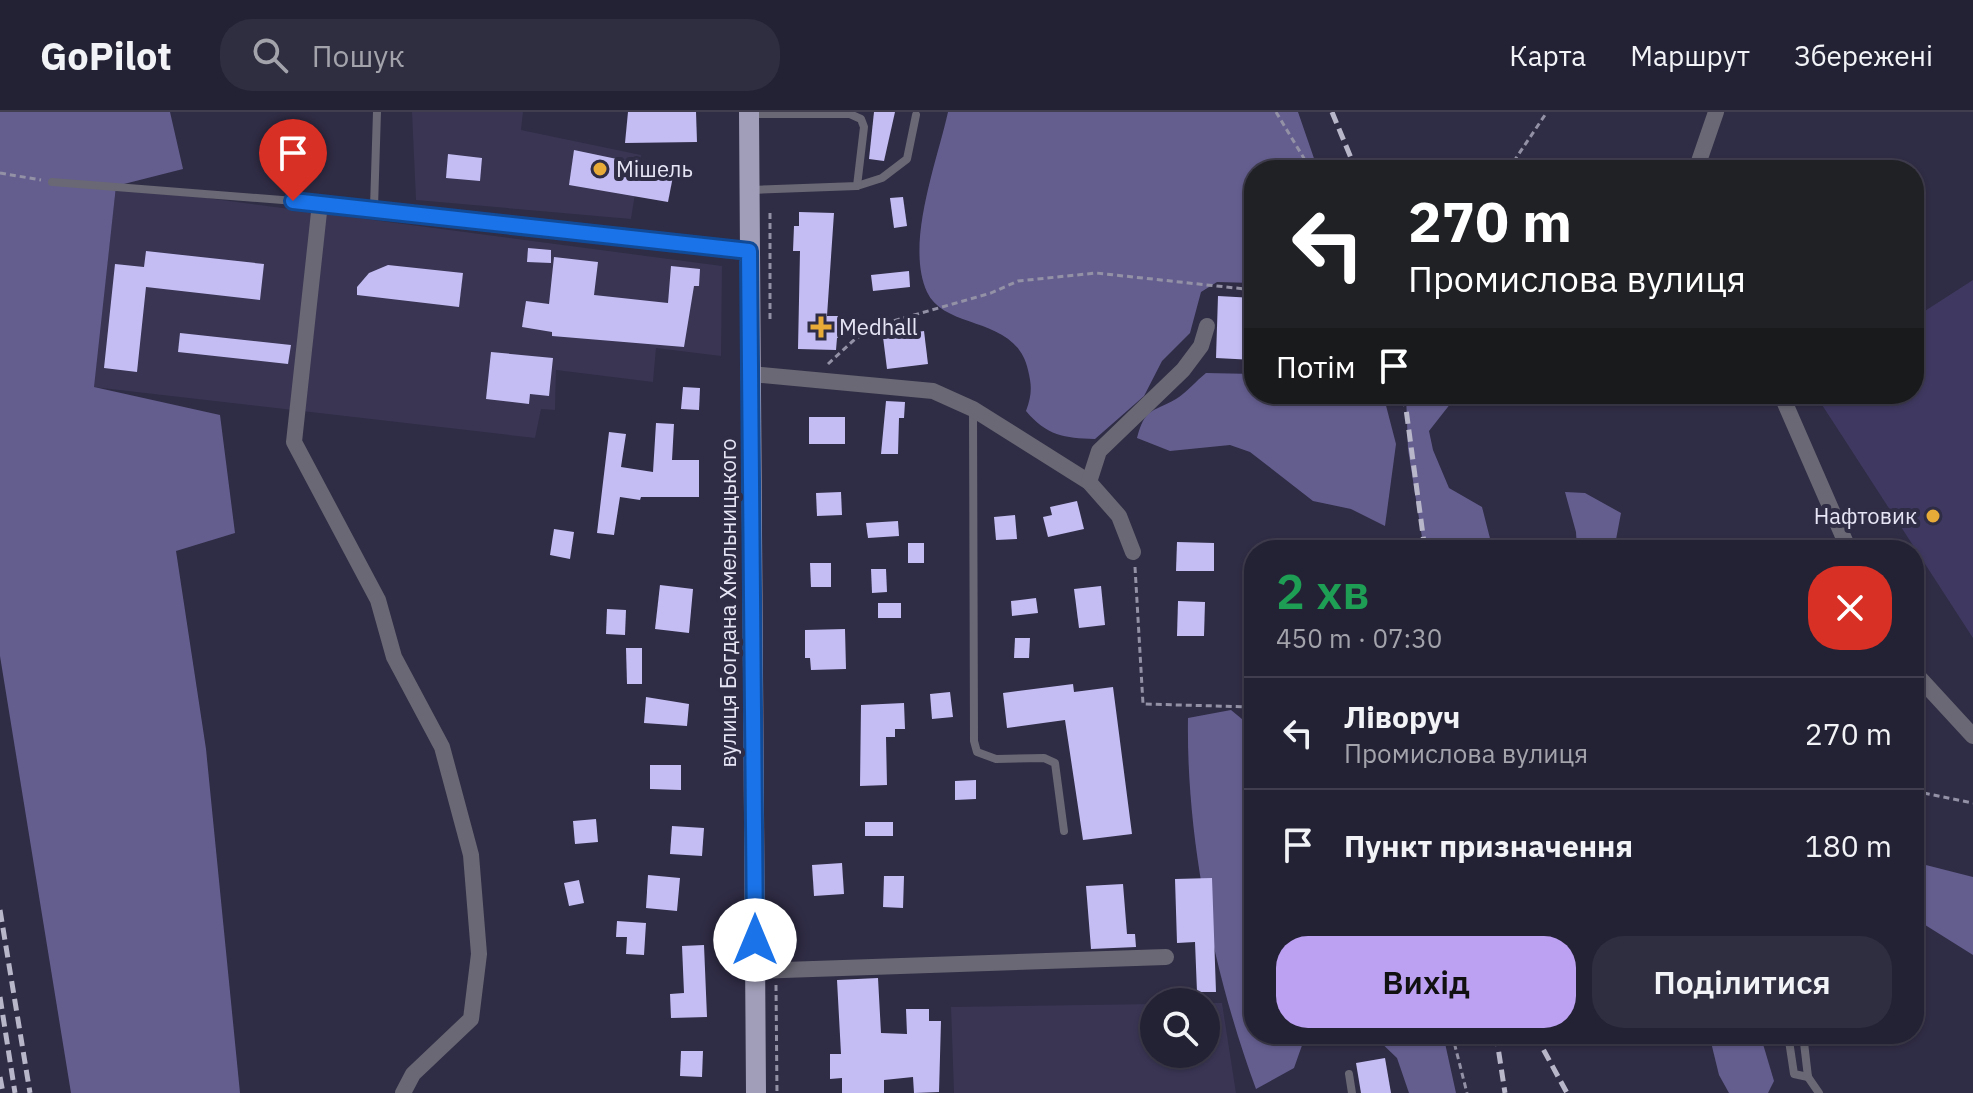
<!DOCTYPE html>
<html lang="uk">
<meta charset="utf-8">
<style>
:root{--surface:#232134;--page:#2f2e40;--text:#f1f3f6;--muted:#a3a3ac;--line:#403e4f;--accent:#bca0f2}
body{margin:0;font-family:"IBM Plex Sans",sans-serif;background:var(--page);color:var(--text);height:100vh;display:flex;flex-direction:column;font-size:30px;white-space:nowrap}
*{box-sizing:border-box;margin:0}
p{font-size:26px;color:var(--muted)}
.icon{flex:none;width:44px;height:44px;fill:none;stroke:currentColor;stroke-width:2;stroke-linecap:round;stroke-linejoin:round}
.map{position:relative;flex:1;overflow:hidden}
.details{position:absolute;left:1244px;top:428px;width:680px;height:504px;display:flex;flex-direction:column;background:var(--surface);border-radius:32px;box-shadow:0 2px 6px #0004,0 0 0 2px var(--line)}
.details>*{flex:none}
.banner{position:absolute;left:1244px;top:48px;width:680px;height:244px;border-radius:32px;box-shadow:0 2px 6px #0004,0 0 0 2px var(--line);background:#202124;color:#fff;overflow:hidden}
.controls{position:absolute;left:1140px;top:876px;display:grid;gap:16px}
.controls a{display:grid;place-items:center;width:80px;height:80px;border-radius:50%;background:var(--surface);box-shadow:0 2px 6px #0004,0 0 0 2px var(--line);font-size:40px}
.pin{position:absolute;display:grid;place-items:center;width:68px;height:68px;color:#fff;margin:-82px -34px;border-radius:50% 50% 50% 0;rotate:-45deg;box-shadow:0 0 8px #0007}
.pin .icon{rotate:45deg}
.me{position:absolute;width:88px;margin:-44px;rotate:0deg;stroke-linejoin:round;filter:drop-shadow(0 0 6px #0008)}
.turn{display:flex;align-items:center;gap:28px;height:168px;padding:0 32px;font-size:36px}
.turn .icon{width:104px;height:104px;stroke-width:2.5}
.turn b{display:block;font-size:56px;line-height:68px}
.then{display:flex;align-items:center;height:76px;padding:0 32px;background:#0003;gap:16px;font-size:30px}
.round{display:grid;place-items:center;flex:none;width:84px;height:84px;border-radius:32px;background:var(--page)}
.summary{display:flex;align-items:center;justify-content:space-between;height:136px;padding:0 32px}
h1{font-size:48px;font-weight:600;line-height:60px;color:#1e9e55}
.button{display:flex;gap:16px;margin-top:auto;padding:16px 32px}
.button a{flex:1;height:92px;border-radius:32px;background:var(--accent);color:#111;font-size:32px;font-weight:600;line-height:92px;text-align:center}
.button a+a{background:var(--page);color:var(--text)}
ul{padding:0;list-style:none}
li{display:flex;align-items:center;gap:24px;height:112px;padding:0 32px;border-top:2px solid var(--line)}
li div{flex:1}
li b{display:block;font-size:30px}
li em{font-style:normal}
header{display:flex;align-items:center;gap:48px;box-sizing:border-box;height:112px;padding:0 40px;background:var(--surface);border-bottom:2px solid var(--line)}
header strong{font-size:38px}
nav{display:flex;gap:44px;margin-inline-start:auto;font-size:28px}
.search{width:560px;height:72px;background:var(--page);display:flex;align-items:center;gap:20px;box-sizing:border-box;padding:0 28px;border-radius:32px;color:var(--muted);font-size:30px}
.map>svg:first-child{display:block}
</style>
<header>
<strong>GoPilot</strong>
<div class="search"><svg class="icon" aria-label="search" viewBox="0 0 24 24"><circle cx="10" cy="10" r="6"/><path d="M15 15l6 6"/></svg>Пошук</div>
<nav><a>Карта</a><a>Маршрут</a><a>Збережені</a></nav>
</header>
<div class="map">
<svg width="1973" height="981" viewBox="0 0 1973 981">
<rect width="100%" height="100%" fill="#2f2c45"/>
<g fill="#393553">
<polygon points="412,0 523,0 521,18 641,43 631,107 416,88"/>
<polygon points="116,74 722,154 721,244 656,236 653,270 556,258 555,298 541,297 535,326 93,275"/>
<polygon points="1206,891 1222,891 1236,981 954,981 951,895 1154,892 1154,942 1206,942"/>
</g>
<polygon fill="#3f3961" points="1973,168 1973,526 1815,282 1914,282 1914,206"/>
<g fill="#645e8f">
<polygon points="0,0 170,0 183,57 116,74 94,275 220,303 235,421 176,439 206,637 240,981 71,981 0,544"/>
<path d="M 948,0 L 1298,0 L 1318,58 L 1254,58 L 1254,171 L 1217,170 L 1201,180 L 1190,221 L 1162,249 L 1144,284 L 1095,327 C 1064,326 1047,324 1026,299 C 1032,283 1032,274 1028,258 C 1016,203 945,219 927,180 C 905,132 937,50 948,0 Z"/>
<path d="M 1206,261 L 1254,262 L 1254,282 L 1383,282 L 1396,332 L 1385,414 L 1351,397 L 1313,389 L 1250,340 L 1230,333 L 1170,339 L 1137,326 C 1145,296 1151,301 1176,287 C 1186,281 1196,269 1206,261 Z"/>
<polygon points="1406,282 1458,282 1429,319 1433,338 1449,376 1482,395 1493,438 1424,438 1408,337"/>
<polygon points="1565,380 1585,381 1621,401 1614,438 1577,438 1576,420"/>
<path d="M 1231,598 L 1254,617 L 1254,922 L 1306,922 L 1294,956 L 1256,977 C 1214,863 1186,727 1188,606 Z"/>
<polygon points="1914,750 1973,765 1973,843 1922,811 1914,810"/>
<polygon points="1372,922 1443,922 1456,981 1409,981 1397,946"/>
<polygon points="1709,922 1760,922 1774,969 1768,981 1729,981 1719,963"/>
</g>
<g fill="#c3bdf4">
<polygon points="628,0 696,0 697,30 625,31"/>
<polygon points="874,0 895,0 884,49 869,47"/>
<polygon points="574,38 674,59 668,90 569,73"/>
<polygon points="448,42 482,46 480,69 446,66"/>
<polygon points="903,85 907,114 894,116 890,86"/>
<polygon points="799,100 834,101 827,204 844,204 844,226 837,226 836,238 798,237 800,139 793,139 794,114 799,114"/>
<polygon points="528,136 551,138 551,151 527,150"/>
<polygon points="146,139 264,152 260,188 146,175 137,260 104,256 115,152 144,155"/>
<polygon points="554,145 598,150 594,183 668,191 671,154 700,157 699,174 694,174 684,235 552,224 552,220 522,215 526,189 549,192"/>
<polygon points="388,153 463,161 459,195 357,183 357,175 369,161"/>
<polygon points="909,159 910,175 873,179 871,163"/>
<polygon points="1218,184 1254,186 1254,248 1216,246"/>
<polygon points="924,219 928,252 887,257 883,225"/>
<polygon points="180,221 291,233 288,252 178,240"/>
<polygon points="491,240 553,246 549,284 530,282 529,292 486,287"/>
<polygon points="683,275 700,276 699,298 681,297"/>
<polygon points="886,289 905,290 904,306 899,306 898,342 881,342"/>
<rect x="809" y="305" width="36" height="27"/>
<polygon points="656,311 674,312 672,348 699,348 699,385 641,385 640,388 620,385 614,423 597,421 609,320 626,322 621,355 653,360"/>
<polygon points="841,380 842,403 817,404 816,381"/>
<polygon points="1077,389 1084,417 1048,425 1043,405 1052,403 1050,395"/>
<polygon points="1015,403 1017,427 996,428 994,405"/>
<polygon points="898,409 899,424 868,426 866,411"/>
<polygon points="554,417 574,420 570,447 550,443"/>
<polygon points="1177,430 1214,431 1214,459 1176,459"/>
<rect x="908" y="431" width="16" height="20"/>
<polygon points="810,451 831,451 831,475 811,475"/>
<polygon points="871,457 886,457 887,480 872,481"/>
<polygon points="660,473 693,477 689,521 655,517"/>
<polygon points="1101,474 1105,513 1079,516 1074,477"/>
<polygon points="1036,486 1038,501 1012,504 1011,489"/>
<polygon points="1178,489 1205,490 1204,524 1177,524"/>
<rect x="878" y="491" width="23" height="15"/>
<polygon points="607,497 626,498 625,523 606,522"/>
<polygon points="845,517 846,557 811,558 810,546 805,546 805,518"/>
<polygon points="1015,526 1030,526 1029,546 1014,546"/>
<polygon points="626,536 642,536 642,572 627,572"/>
<polygon points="1073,572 1074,580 1113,575 1132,722 1083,728 1065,608 1007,616 1003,581"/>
<polygon points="950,580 953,605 932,607 930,582"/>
<polygon points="646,585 689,592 687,614 644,611"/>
<polygon points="904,591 905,617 895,617 895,625 886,625 887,673 860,674 861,593"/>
<polygon points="650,653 681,653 681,678 650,677"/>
<polygon points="976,668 976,687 955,688 955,669"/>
<polygon points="596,707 598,730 575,732 573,709"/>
<rect x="865" y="710" width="28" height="14"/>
<polygon points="672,714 704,716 702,744 670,742"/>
<polygon points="842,751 844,782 814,784 812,753"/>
<polygon points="648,763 680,766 677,799 646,796"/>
<polygon points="884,764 904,764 903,796 883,795"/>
<polygon points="1212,766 1216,880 1197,880 1195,830 1177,831 1175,767"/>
<polygon points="579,768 584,791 569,794 564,771"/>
<polygon points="1123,772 1127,822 1135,822 1136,835 1091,837 1086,774"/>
<polygon points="617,809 646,811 644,843 626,842 627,825 616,825"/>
<polygon points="704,833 707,905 671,906 670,882 684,881 682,834"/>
<polygon points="878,866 881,921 907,922 906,897 929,897 929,909 941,909 939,980 914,981 913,965 884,968 884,981 842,981 842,966 830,967 830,942 841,942 837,868"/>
<polygon points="681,939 703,939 702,965 680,964"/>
<polygon points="1385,946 1391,981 1361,981 1356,951"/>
</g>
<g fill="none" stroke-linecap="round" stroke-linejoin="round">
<g stroke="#9391a5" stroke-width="3" stroke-dasharray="6 4" stroke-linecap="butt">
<polyline points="1276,0 1311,58"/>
<polyline points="1508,58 1547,0"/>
<polyline points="0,61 41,68"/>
<polyline points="770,101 770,209"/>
<polyline points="828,252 855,227 886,211 991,181 1018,169 1096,161 1254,178"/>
<polyline points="1135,455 1143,592 1254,595"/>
<polyline points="1914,679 1973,691"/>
<polyline points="775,821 776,841"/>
<polyline points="776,873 777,981"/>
<polyline points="1452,922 1467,981"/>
</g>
<g stroke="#696874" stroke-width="8">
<polyline points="52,70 320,91"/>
<polyline points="857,74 882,66 907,47 916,3"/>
<polyline points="750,78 857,74 864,15 861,7 850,2 750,2"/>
<polyline points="374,96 377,0"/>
<polyline points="973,298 974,629 977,640 996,647 1044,646 1055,651 1064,719"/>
<polyline points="1788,922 1794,962 1808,965"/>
<polyline points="1803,922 1808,965 1819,981"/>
<polyline points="1349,962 1352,981"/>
</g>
<g stroke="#696874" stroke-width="16">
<polyline points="1696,58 1716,0"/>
<polyline points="751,262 933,279 973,297 1089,370 1119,404 1133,440"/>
<polyline points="1781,282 1849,438"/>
<polyline points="1089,370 1099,339 1183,258 1201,234 1207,214"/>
<polyline points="1914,560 1973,624"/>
<polyline points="755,859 1166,845"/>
<polyline points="403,981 413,962 471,907 479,842 471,743 442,635 394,545 378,488 294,330 320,91 749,139"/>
</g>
<polyline stroke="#a09eb8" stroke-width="20" points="749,0 756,981"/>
<g stroke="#b8b6c9" stroke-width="5" stroke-dasharray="12 6" stroke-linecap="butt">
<polyline points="1332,0 1356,58"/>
<polyline points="1404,282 1425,438"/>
<polyline points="0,798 30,981"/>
<polyline points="0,885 15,981"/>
<polyline points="1496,922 1505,981"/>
<polyline points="1535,922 1567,981"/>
<polyline points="0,965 3,981"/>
</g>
</g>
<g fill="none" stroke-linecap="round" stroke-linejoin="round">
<defs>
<polyline id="route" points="293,89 749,139 755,828"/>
</defs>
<use href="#route" stroke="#114b97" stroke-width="20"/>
<use href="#route" stroke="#1a73e8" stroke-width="14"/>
</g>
<g fill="#e8ab37" stroke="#2f2c45" stroke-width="3">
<circle cx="600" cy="57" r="8"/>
<path d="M817 203h8v8h8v8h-8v8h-8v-8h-8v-8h8z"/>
<circle cx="1933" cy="404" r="8"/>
</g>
<g text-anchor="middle" stroke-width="8" stroke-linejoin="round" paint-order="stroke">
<g font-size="22" fill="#e6e5f5" stroke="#2f2c45" text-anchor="start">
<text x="616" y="65">Мішель</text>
<text x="839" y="223">Medhall</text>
<text x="1917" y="412" text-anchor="end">Нафтовик</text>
</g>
<g font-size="22" fill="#e6e5f5" stroke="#2f2c45">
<text transform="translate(728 491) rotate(-90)" y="8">вулиця Богдана Хмельницького</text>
</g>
</g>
</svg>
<div class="controls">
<a><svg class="icon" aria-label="search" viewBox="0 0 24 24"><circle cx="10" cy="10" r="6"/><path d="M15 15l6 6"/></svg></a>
</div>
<div class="pin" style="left:293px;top:89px;background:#d93025"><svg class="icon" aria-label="arrive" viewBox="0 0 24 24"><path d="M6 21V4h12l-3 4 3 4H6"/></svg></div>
<svg class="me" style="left:755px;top:828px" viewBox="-20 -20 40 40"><circle r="19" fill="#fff"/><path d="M0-13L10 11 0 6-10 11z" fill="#1a73e8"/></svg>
<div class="banner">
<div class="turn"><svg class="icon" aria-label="left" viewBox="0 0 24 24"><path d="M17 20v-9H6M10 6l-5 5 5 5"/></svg><div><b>270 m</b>Промислова вулиця</div></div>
<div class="then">Потім<svg class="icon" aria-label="arrive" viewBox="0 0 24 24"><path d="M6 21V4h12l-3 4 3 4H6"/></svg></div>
</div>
<section class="details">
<div class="summary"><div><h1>2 хв</h1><p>450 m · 07:30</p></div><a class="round" style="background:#d93025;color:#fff"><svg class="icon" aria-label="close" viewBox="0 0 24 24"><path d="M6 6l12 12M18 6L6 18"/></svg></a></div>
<ul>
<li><svg class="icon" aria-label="left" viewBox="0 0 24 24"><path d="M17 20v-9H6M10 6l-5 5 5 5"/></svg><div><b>Ліворуч</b><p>Промислова вулиця</p></div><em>270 m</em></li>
<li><svg class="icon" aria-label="arrive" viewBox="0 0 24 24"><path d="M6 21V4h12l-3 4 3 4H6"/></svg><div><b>Пункт призначення</b></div><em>180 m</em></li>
</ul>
<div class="button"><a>Вихід</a><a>Поділитися</a></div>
</section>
</div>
